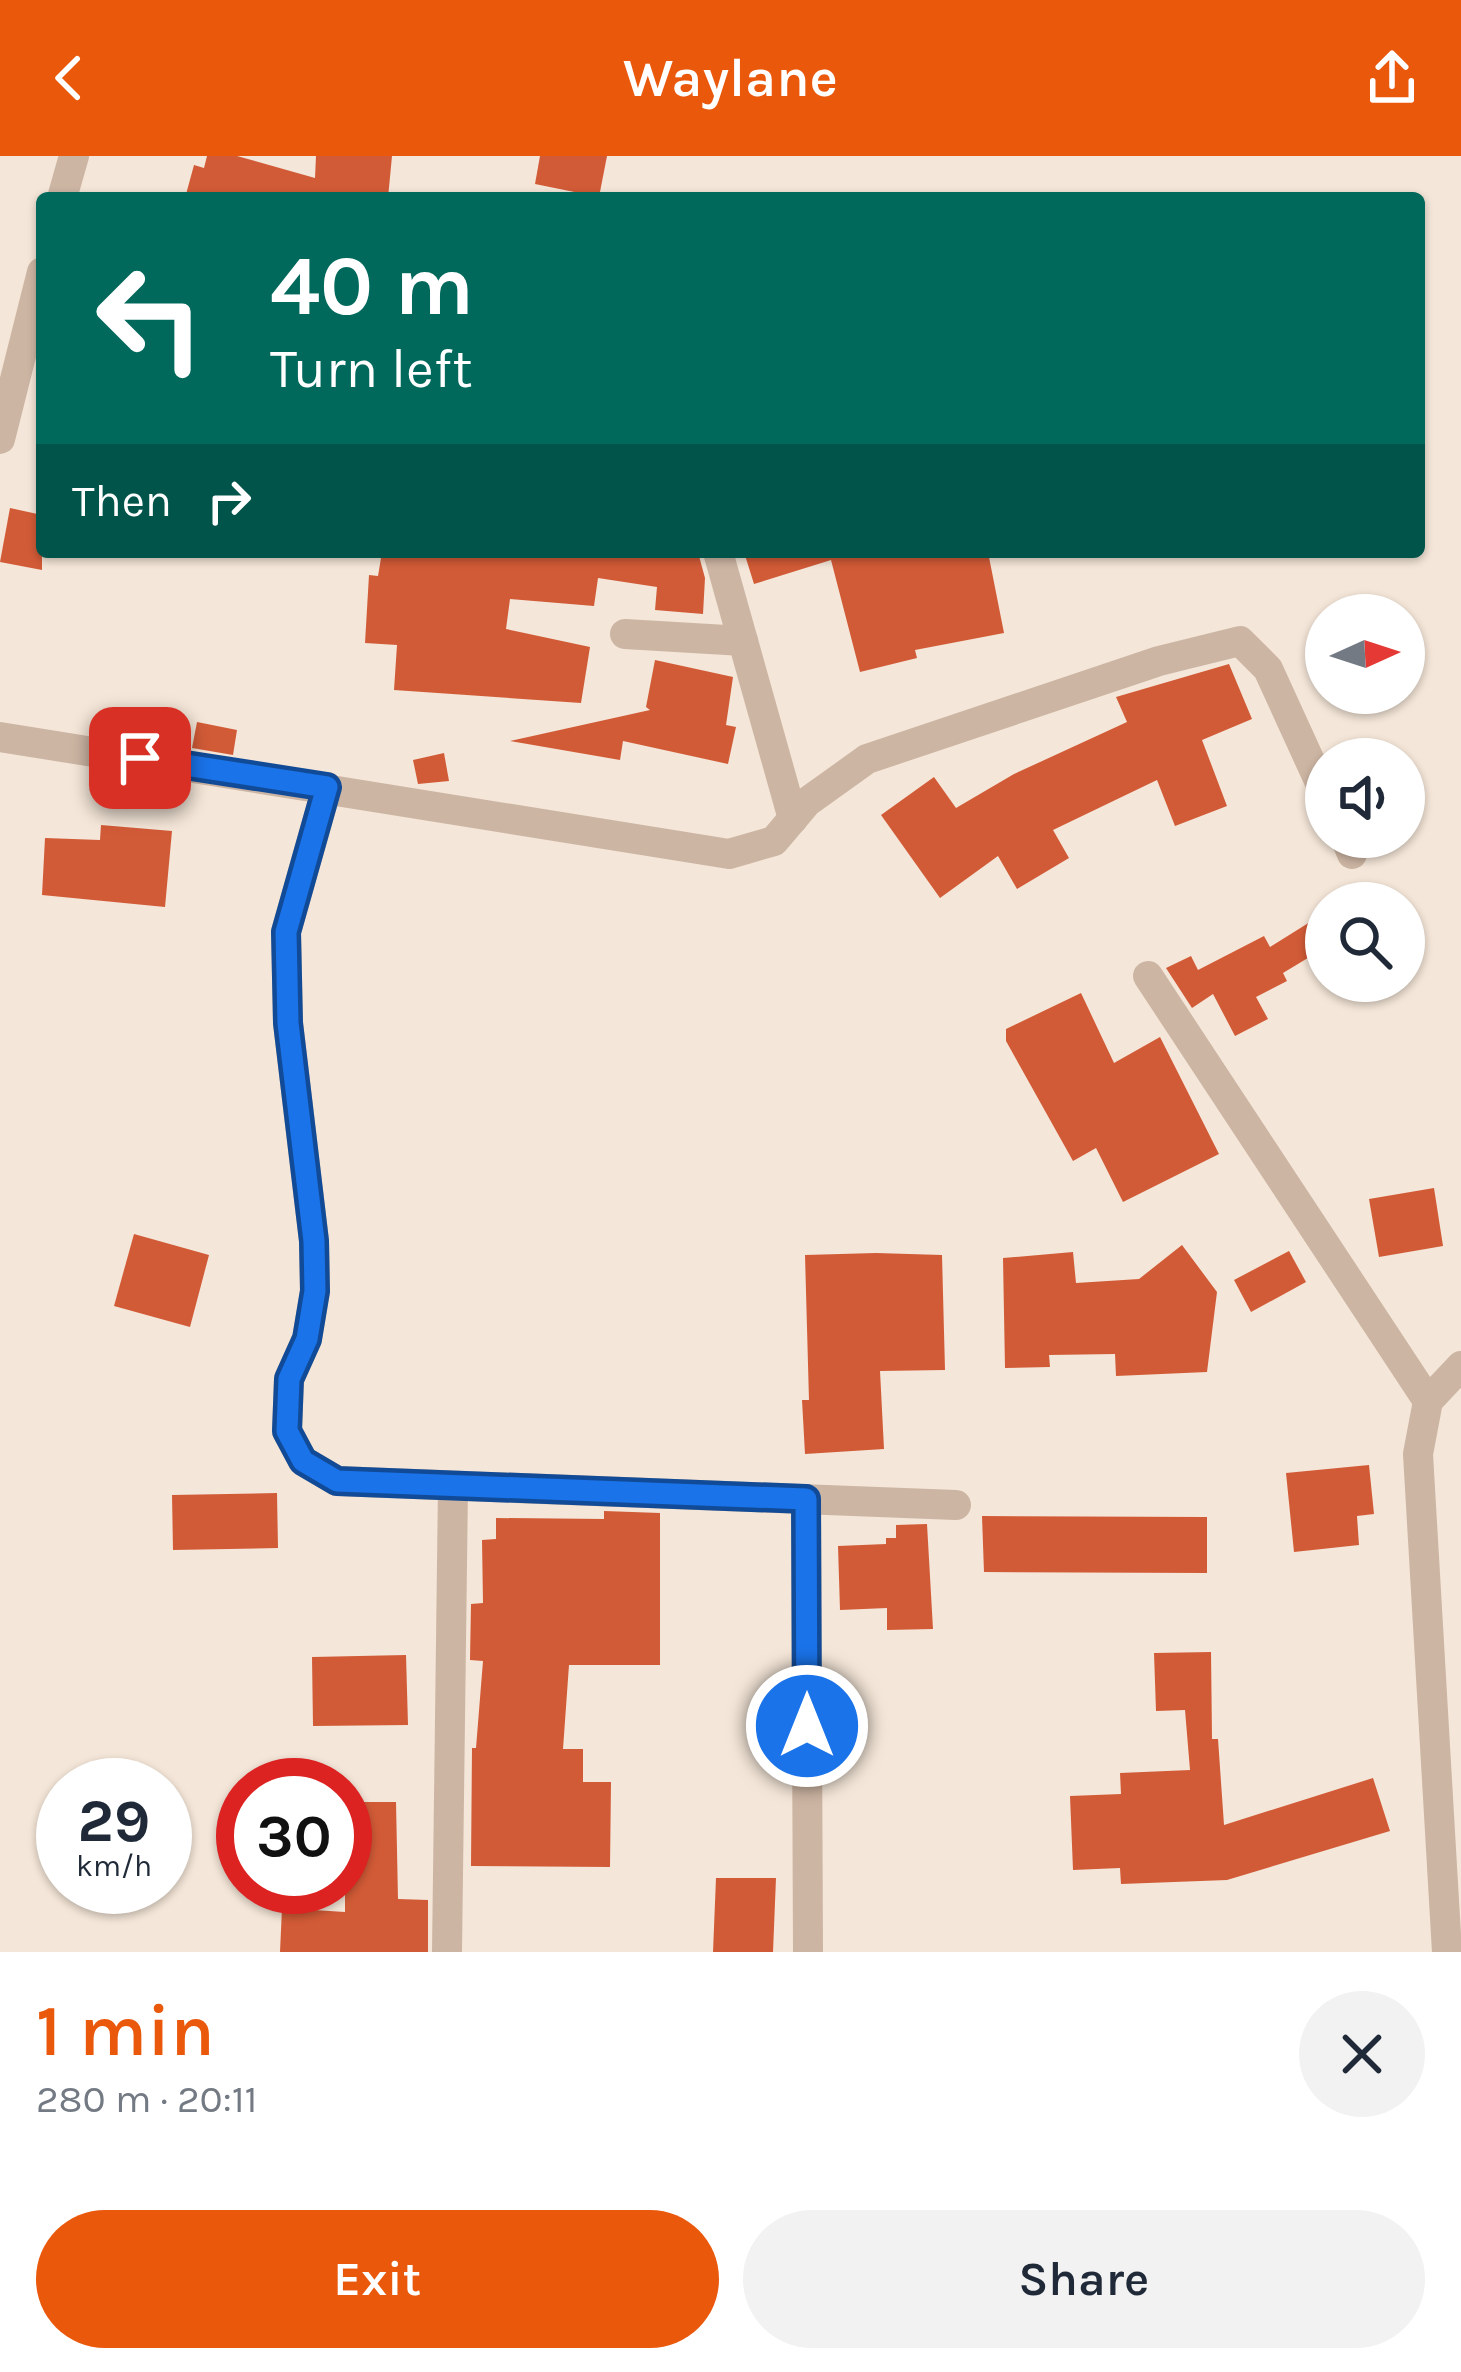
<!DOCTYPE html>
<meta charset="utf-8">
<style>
:root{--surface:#fff;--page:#f2f2f3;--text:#1f2937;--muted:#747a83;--accent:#ea580c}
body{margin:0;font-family:Karla,sans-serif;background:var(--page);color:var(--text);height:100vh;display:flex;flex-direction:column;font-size:45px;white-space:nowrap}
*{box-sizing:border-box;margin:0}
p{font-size:39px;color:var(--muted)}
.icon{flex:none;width:66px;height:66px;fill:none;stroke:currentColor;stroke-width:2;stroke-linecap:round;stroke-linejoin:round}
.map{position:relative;height:1796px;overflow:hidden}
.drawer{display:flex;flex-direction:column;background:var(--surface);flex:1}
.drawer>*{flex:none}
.top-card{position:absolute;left:36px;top:36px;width:1389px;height:366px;border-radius:12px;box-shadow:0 3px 9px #0004;background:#00695c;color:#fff;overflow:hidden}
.needle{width:78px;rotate:87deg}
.buttons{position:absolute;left:1305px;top:438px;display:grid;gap:24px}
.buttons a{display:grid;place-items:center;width:120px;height:120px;border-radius:50%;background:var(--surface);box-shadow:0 3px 9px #0004;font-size:60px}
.speed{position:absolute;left:36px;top:1602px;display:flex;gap:24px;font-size:60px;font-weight:700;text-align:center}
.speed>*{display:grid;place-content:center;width:156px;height:156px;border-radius:50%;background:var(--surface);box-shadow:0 3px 9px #0004;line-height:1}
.speed small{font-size:30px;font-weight:400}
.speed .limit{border:18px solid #d22;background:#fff;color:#111}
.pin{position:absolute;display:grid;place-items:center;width:102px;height:102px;color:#fff;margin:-51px;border-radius:24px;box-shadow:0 6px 18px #0006}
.me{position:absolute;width:132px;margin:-66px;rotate:0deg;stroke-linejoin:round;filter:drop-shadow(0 0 9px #0008)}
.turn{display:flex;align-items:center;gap:42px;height:252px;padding:0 36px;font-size:54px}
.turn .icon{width:156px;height:156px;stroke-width:2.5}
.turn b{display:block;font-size:84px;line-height:102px}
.then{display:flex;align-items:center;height:114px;padding:0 36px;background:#0003;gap:24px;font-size:45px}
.round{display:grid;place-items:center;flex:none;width:126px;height:126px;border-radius:63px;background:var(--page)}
.head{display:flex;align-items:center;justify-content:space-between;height:204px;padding:0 36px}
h1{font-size:72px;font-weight:600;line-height:90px;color:var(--accent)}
.primary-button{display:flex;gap:24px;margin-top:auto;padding:24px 36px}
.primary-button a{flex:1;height:138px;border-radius:72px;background:var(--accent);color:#fff;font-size:48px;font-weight:600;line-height:138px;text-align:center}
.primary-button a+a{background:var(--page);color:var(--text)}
header{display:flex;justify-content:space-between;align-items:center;height:156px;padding:0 36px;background:var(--accent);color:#fff;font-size:54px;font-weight:600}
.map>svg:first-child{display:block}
</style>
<header><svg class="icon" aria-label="back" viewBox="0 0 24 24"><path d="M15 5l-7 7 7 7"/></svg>Waylane<svg class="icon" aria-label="share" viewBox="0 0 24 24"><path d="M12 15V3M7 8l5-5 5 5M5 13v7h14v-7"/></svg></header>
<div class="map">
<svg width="1461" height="1796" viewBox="0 0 1461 1796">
<rect width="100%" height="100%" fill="#f4e6d8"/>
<g fill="#d25b37">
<polygon points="207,0 237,0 315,22 316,0 392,0 388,42 185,42 194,9 204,12"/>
<polygon points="540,0 607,0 599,41 535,28"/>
<polygon points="10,352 42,359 42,414 0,406"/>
<polygon points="382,396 642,396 699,400 705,422 703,458 655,454 657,431 598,422 594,450 510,443 506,473 590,491 581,547 394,534 397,489 365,487 369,419 378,420"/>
<polygon points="744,396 988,396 1004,477 915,494 917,502 860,516 831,404 754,428"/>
<polygon points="655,504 733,521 726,569 736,571 728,608 623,585 620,604 510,585 650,554 646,551"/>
<polygon points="1229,508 1252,563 1202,584 1227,650 1175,670 1157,624 1053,674 1069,702 1017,733 998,700 940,742 881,659 934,621 956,652 1014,618 1127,566 1116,541"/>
<polygon points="197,566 237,574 233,599 192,592"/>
<polygon points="444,597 449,625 418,628 413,604"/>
<polygon points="101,669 172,675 165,751 42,739 45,682 100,684"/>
<polygon points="1326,756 1326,791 1283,817 1287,825 1256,841 1268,863 1235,880 1213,838 1192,852 1166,812 1191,800 1198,814 1264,780 1270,791"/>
<polygon points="1081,837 1114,907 1160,881 1219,998 1123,1046 1096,992 1073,1005 1006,885 1006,873"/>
<polygon points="1434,1032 1443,1090 1379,1101 1369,1043"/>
<polygon points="134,1078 209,1099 190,1171 114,1150"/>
<polygon points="1182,1089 1217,1136 1207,1216 1116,1220 1115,1198 1049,1199 1050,1211 1005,1212 1003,1102 1073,1096 1076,1127 1139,1123"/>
<polygon points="1289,1095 1306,1126 1251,1156 1234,1124"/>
<polygon points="876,1097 942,1099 945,1214 880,1215 884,1293 805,1298 802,1244 809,1244 805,1099"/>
<polygon points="1369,1309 1374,1358 1357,1360 1359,1389 1294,1396 1286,1317"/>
<polygon points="277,1337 278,1392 173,1394 172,1339"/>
<polygon points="604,1355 660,1357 660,1509 569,1509 563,1593 583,1593 583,1626 611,1626 610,1711 471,1710 472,1592 476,1592 483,1505 470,1504 471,1448 483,1447 482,1384 496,1383 496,1362 604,1363"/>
<polygon points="982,1360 1207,1361 1207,1417 984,1416"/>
<polygon points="927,1368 933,1473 887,1474 887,1452 840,1454 838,1390 886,1388 886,1382 896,1382 896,1369"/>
<polygon points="1211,1496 1212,1583 1218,1583 1224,1669 1373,1622 1390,1675 1227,1724 1121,1728 1120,1712 1073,1714 1070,1640 1121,1638 1120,1617 1190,1614 1185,1554 1156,1555 1154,1497"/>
<polygon points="406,1499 408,1569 313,1570 312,1501"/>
<polygon points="345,1646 396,1646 398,1743 428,1744 428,1796 280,1796 282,1752 345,1756"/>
<polygon points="716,1722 776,1722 773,1796 713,1796"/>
</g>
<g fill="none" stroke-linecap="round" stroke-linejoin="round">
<g stroke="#cdb5a3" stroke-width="30">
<polyline points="62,42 74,0"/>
<polyline points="0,283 42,116"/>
<polyline points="718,396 793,663"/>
<polyline points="625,478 743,485"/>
<polyline points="0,581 729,698 774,685 807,646 867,603 1159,505 1240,485 1268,513 1326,640"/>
<polyline points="327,631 286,776 288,867 314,1085 315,1135 307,1183 289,1223 287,1275 303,1305 337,1325 956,1349"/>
<polyline points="1345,681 1352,698"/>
<polyline points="1148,820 1428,1245"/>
<polyline points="806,1343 808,1796"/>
<polyline points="447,1796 453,1330"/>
<polyline points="1447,1796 1418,1298 1428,1245 1461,1210"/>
</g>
</g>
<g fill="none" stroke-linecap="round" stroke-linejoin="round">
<defs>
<polyline id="route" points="140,602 327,631 286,776 288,867 314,1085 315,1135 307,1183 289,1223 287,1275 303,1305 337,1325 806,1343 807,1570"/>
</defs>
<use href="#route" stroke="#114b97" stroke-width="30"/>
<use href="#route" stroke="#1a73e8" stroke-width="21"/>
</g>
</svg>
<div class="buttons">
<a><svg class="needle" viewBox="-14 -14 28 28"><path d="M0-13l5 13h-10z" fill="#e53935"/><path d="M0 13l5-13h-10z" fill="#747a83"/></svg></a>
<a><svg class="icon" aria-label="sound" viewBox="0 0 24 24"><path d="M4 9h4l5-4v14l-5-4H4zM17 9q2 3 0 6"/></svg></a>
<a><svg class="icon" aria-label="search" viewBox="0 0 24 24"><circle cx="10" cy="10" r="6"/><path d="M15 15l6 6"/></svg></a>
</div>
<div class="speed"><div>29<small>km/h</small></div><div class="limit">30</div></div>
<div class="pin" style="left:140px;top:602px;background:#d93025"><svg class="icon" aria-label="arrive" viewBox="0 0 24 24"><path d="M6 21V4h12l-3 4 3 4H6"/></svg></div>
<svg class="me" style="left:807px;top:1570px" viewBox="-20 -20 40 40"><circle r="17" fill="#1a73e8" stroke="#fff" stroke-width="3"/><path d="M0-11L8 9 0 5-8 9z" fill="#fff"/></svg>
<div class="top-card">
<div class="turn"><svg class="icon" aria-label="left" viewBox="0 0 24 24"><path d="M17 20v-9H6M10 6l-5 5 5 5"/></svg><div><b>40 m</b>Turn left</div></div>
<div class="then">Then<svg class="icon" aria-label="right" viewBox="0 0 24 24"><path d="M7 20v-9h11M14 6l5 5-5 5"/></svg></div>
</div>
</div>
<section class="drawer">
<div class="head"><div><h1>1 min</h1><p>280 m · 20:11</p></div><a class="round"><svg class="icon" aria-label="close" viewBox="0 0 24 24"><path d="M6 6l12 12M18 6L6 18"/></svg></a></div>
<div class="primary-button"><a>Exit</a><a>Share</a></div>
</section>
